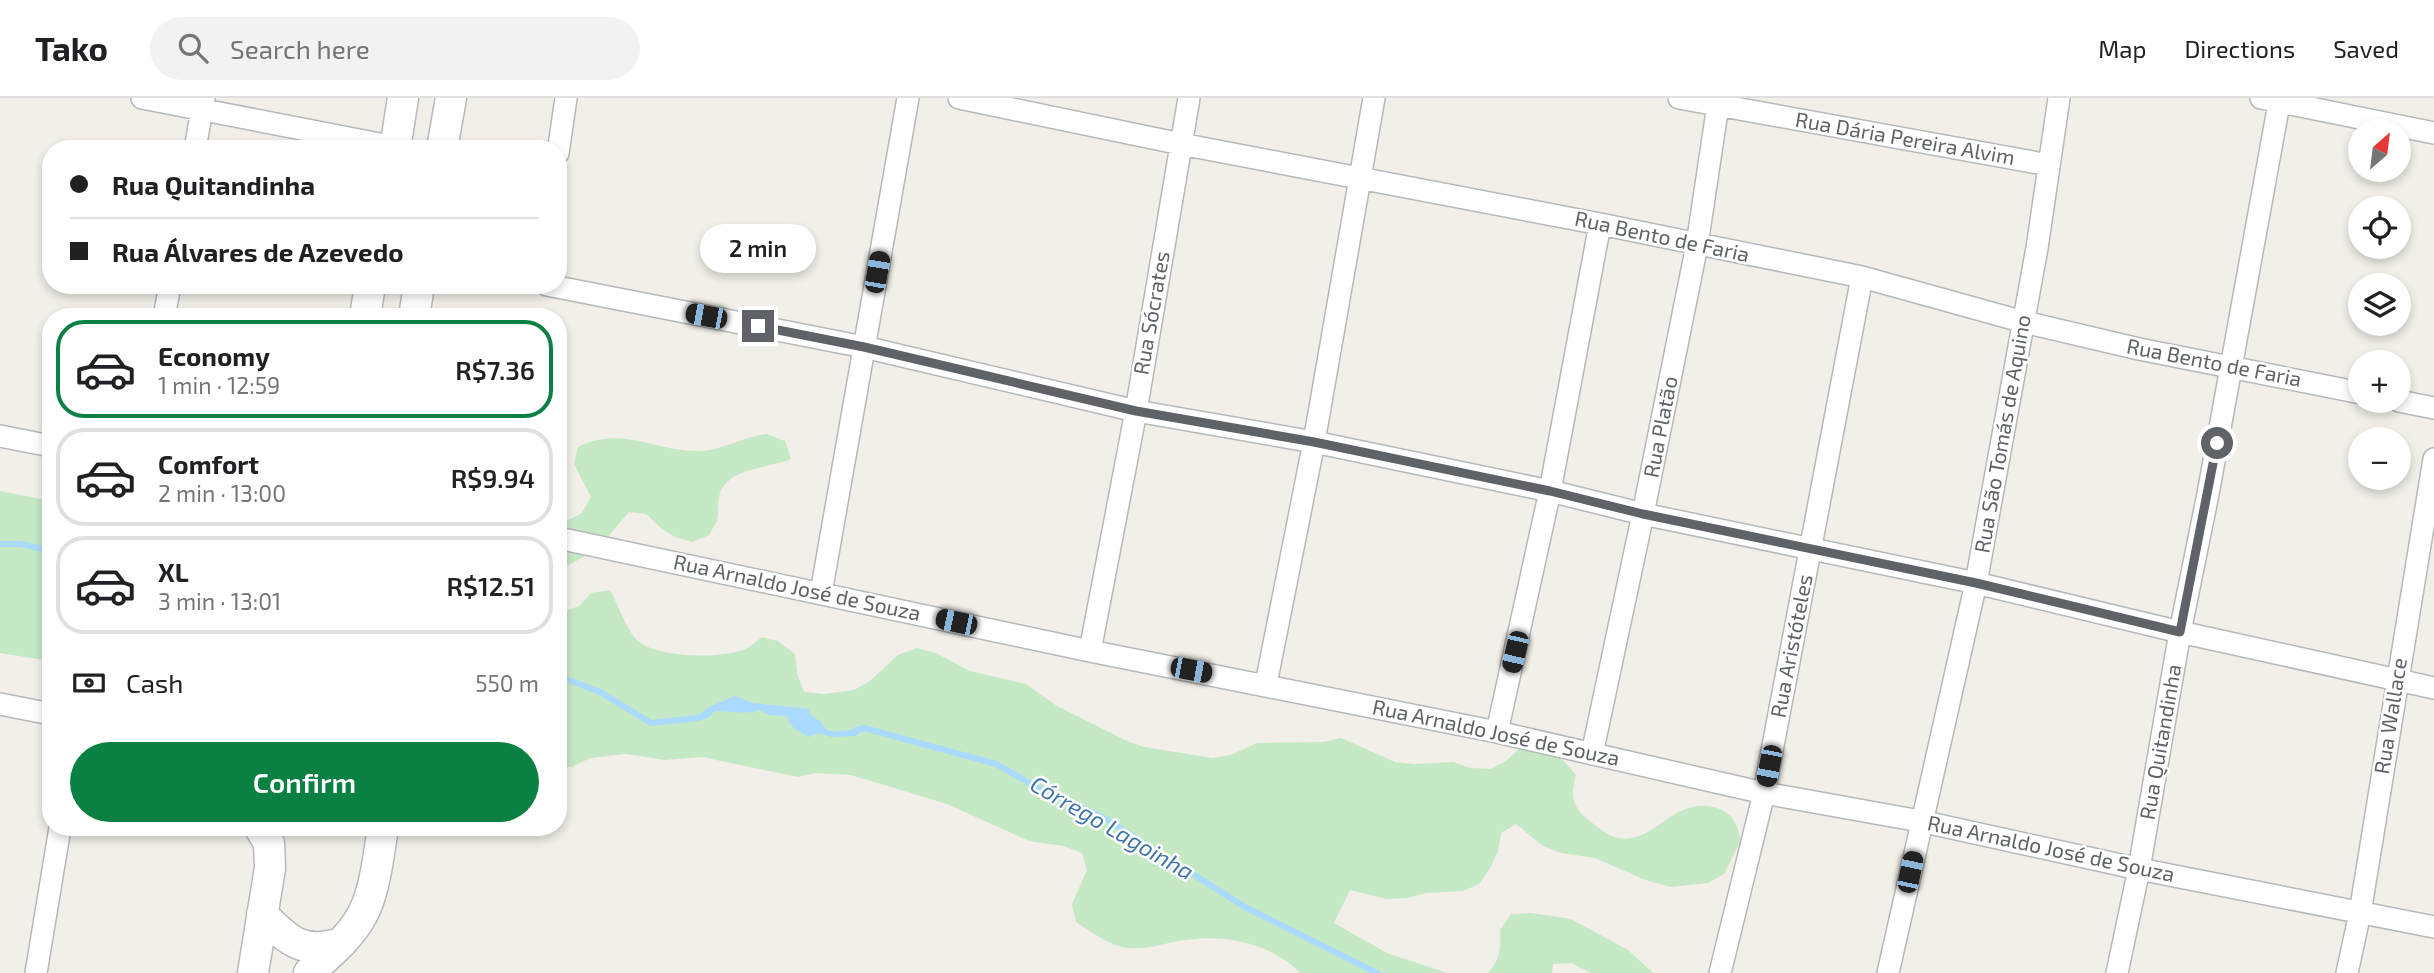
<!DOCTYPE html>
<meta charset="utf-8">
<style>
body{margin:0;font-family:"Exo 2",sans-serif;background:#f2f2f2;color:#202124;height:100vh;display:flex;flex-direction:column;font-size:26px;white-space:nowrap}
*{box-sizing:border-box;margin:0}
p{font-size:23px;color:#757577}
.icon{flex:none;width:38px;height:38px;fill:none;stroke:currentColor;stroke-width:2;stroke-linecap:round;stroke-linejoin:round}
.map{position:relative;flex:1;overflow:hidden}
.drawer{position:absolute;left:42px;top:210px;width:525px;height:528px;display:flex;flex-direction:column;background:#fff;border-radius:28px;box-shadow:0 4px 10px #0003}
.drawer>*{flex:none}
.hud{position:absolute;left:42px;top:42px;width:525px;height:154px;border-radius:28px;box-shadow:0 4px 10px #0003;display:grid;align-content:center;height:154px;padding:0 28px;background:#fff}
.needle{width:46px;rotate:28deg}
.buttons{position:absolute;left:2348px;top:21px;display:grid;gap:14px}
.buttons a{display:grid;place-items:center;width:63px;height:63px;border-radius:50%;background:#fff;box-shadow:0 4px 10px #0003;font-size:35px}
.end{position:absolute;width:32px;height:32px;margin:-16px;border:9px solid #5f6368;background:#fff;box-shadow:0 0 0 4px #fff}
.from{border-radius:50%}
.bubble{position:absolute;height:49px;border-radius:24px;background:#fff;box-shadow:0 4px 10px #0003;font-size:23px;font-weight:600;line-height:49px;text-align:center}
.car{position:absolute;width:21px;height:42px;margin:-21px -10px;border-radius:9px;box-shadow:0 0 5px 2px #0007;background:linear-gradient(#222 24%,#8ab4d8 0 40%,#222 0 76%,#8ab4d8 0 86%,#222 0)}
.hud b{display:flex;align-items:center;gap:24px;height:66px;font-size:26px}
.hud b+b{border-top:2px solid #e0e0e0}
.hud i{width:18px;height:18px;background:#202124}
ul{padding:12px 0 0;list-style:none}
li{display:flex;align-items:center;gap:21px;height:98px;margin:0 14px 10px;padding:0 14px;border:4px solid #e0e0e0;border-radius:28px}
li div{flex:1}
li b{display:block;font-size:26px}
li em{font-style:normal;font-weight:600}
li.active{border-color:#0b8043}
li>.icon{width:63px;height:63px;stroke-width:1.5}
.pay{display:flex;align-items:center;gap:18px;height:77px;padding:0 28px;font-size:26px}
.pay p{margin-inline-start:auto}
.cta{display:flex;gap:14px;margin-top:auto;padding:14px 28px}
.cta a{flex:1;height:80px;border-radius:42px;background:#0b8043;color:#fff;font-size:28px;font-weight:600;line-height:80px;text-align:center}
header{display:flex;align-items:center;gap:42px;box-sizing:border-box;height:98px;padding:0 35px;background:#fff;border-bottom:2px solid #e0e0e0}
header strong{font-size:33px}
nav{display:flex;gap:38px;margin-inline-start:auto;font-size:24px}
.search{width:490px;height:63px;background:#f2f2f2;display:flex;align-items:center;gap:18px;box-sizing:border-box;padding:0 24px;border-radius:38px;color:#757577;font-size:26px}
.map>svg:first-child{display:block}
.green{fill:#c5e8c5}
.water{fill:#aadaff}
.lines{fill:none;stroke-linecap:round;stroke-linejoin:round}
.stream{stroke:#aadaff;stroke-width:6}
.minor-casing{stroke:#b5b8bc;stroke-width:24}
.secondary-casing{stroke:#b6babf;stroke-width:33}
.minor{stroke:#fff;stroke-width:21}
.secondary{stroke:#fff;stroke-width:30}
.route{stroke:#5f6368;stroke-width:9}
.labels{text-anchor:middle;stroke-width:5;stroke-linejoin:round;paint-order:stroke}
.street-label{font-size:21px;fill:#5f6368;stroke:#fff}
.water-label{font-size:23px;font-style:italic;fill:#4174aa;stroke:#fff}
</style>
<header>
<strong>Tako</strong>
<div class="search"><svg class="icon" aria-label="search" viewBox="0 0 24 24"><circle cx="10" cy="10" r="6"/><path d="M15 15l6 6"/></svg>Search here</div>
<nav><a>Map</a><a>Directions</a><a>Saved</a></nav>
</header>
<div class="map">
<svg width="2434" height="875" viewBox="0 0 2434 875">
<rect width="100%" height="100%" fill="#f1efe8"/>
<path class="green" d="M767,336L785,343L791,361C769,370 729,370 720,395C717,404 719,414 717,423C715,427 711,433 709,437L692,444L675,439L661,430L646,416L629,414L605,442L589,456L558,473V427L582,415L591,399L574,366L578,349C627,325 661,359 710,352C729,349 747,338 767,336Z
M0,393L51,403V563L0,555Z
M610,492C618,506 627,534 639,544C660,560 727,562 749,549C753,546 758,542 762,539L778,543L795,556L797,575L804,594L824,596L854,592L870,583L898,557L917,550L936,555L970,573L1026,586L1057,608L1127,643L1144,649L1213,660L1231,657L1257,645L1323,644L1341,640L1395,664L1414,666L1453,664L1471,670L1490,671L1506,663L1519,651L1537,647L1564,663L1576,677C1571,695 1571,707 1586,720C1594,726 1608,738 1618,740C1656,747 1672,697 1717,710C1733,715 1737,727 1741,742L1724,776L1708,785L1670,789L1643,781L1595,760L1561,755L1543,748L1516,726L1501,735L1498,753L1490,770L1479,786L1463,793L1426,795L1408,800L1387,801L1350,792L1334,825L1387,855L1447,875H1300C1273,846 1225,836 1186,842C1167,844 1148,852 1128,850C1109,848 1092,834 1076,824L1072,806L1087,772L1082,755L1064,748L1029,743L947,706L851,677L815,675L798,679L702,659L665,662L626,656L590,660L572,669L558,668V516L579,508L591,495Z
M1531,815L1571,821L1628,852L1653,875H1591L1571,865L1553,866L1552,875H1488C1500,862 1501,849 1500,832L1511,816Z"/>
<path class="water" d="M735,598L753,605L809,611V616L820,623L827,632L834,634L864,630L856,638L831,639L819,635L809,639C800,634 789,629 787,618L769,617L759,612C745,617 729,613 714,613L710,619L694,621L709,609Z"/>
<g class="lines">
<path class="stream" d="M0,446H21L51,453
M558,578L600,594L651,625L698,620L704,618
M857,632L864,630L996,666L1040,691L1101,718L1245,809L1377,875"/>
<defs>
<path id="minor" d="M142,0L395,49
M959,0L1181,46L1600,126L1862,179L2024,224L2139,251L2361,295
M1679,0L2049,67
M2261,0L2434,35
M195,51L204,0
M558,55L566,0
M547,187L864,249L1136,313L1314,344L1550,393L1643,416L1976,485L2180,534L2434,590
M164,219L170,187
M2399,303L2434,310
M0,338L51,348
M558,440L1090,553L1497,634L1764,695L1920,723L2139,771L2434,829
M821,495L908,0
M1090,553L1136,313L1189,0
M1266,586L1314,344L1374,0
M0,606L51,616
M1497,634L1550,393L1600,126
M1592,656L1643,416L1697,147L1719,0
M36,875L60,730
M1720,875L1764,695L1862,179
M1888,875L1976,485L2037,150L2059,0
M2117,875L2139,771L2180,534L2208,396L2280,0
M2347,875L2360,815L2434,361"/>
<path id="secondary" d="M395,51L403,0
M442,51L451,0
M365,219L370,187
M414,219L419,187
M262,816C288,843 303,857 341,845
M253,875L270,770L269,745L260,730
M309,875C326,859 345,844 358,824C375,799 378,759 383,730"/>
</defs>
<use href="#minor" class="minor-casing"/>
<use href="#secondary" class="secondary-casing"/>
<use href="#minor" class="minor"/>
<use href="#secondary" class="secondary"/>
</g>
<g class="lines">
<path class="route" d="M758,228L864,249L1136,313L1314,344L1550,393L1643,416L1976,485L2180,534L2217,345"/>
</g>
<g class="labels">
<g class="street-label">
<text transform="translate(1905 41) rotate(10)" y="7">Rua Dária Pereira Alvim</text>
<text transform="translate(1662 139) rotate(12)" y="7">Rua Bento de Faria</text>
<text transform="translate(1152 215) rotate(-80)" y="7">Rua Sócrates</text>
<text transform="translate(2214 265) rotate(11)" y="7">Rua Bento de Faria</text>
<text transform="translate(1661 329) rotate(-79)" y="7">Rua Platão</text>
<text transform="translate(2003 336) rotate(-80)" y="7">Rua São Tomás de Aquino</text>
<text transform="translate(797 490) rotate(12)" y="7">Rua Arnaldo José de Souza</text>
<text transform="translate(1792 548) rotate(-79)" y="7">Rua Aristóteles</text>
<text transform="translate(2391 618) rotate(-81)" y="7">Rua Wallace</text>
<text transform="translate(1496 635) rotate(12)" y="7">Rua Arnaldo José de Souza</text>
<text transform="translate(2161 644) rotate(-80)" y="7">Rua Quitandinha</text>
<text transform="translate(2051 751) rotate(12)" y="7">Rua Arnaldo José de Souza</text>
</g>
<g class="water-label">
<text transform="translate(1112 730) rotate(30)" y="8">Córrego Lagoinha</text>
</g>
</g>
</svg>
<div class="buttons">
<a><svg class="needle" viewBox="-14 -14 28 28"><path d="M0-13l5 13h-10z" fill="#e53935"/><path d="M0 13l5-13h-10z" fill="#757577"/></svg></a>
<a><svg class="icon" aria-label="locate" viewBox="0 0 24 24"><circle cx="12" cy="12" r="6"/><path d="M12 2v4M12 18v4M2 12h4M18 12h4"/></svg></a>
<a><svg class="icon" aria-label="layers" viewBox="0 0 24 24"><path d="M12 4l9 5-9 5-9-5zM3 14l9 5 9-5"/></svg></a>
<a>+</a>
<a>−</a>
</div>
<i class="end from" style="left:2217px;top:345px"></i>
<i class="end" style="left:758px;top:228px"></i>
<div class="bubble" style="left:700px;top:126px;width:116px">2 min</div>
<i class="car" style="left:877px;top:174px;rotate:10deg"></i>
<i class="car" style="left:706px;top:218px;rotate:281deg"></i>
<i class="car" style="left:956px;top:524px;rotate:282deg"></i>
<i class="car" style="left:1515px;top:554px;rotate:193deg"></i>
<i class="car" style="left:1191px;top:572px;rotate:101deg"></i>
<i class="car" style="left:1769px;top:668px;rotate:191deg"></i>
<i class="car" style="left:1910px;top:774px;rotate:12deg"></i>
<div class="hud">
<b><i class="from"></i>Rua Quitandinha</b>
<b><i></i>Rua Álvares de Azevedo</b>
</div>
<section class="drawer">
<ul>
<li class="active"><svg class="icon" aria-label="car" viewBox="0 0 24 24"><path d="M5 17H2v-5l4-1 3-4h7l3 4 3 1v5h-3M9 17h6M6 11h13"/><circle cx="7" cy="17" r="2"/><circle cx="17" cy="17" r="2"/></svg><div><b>Economy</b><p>1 min · 12:59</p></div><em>R$7.36</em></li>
<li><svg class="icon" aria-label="car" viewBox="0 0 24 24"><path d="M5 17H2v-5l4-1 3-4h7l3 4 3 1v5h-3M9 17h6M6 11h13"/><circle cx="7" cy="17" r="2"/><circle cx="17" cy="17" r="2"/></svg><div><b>Comfort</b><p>2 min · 13:00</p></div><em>R$9.94</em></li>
<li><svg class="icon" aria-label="car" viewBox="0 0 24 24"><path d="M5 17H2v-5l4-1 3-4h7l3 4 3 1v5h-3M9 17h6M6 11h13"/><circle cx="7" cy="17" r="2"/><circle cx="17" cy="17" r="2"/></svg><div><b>XL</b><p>3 min · 13:01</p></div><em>R$12.51</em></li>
</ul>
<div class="pay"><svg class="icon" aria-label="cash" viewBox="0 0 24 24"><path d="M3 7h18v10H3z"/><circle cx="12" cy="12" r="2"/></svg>Cash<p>550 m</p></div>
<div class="cta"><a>Confirm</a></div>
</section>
</div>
